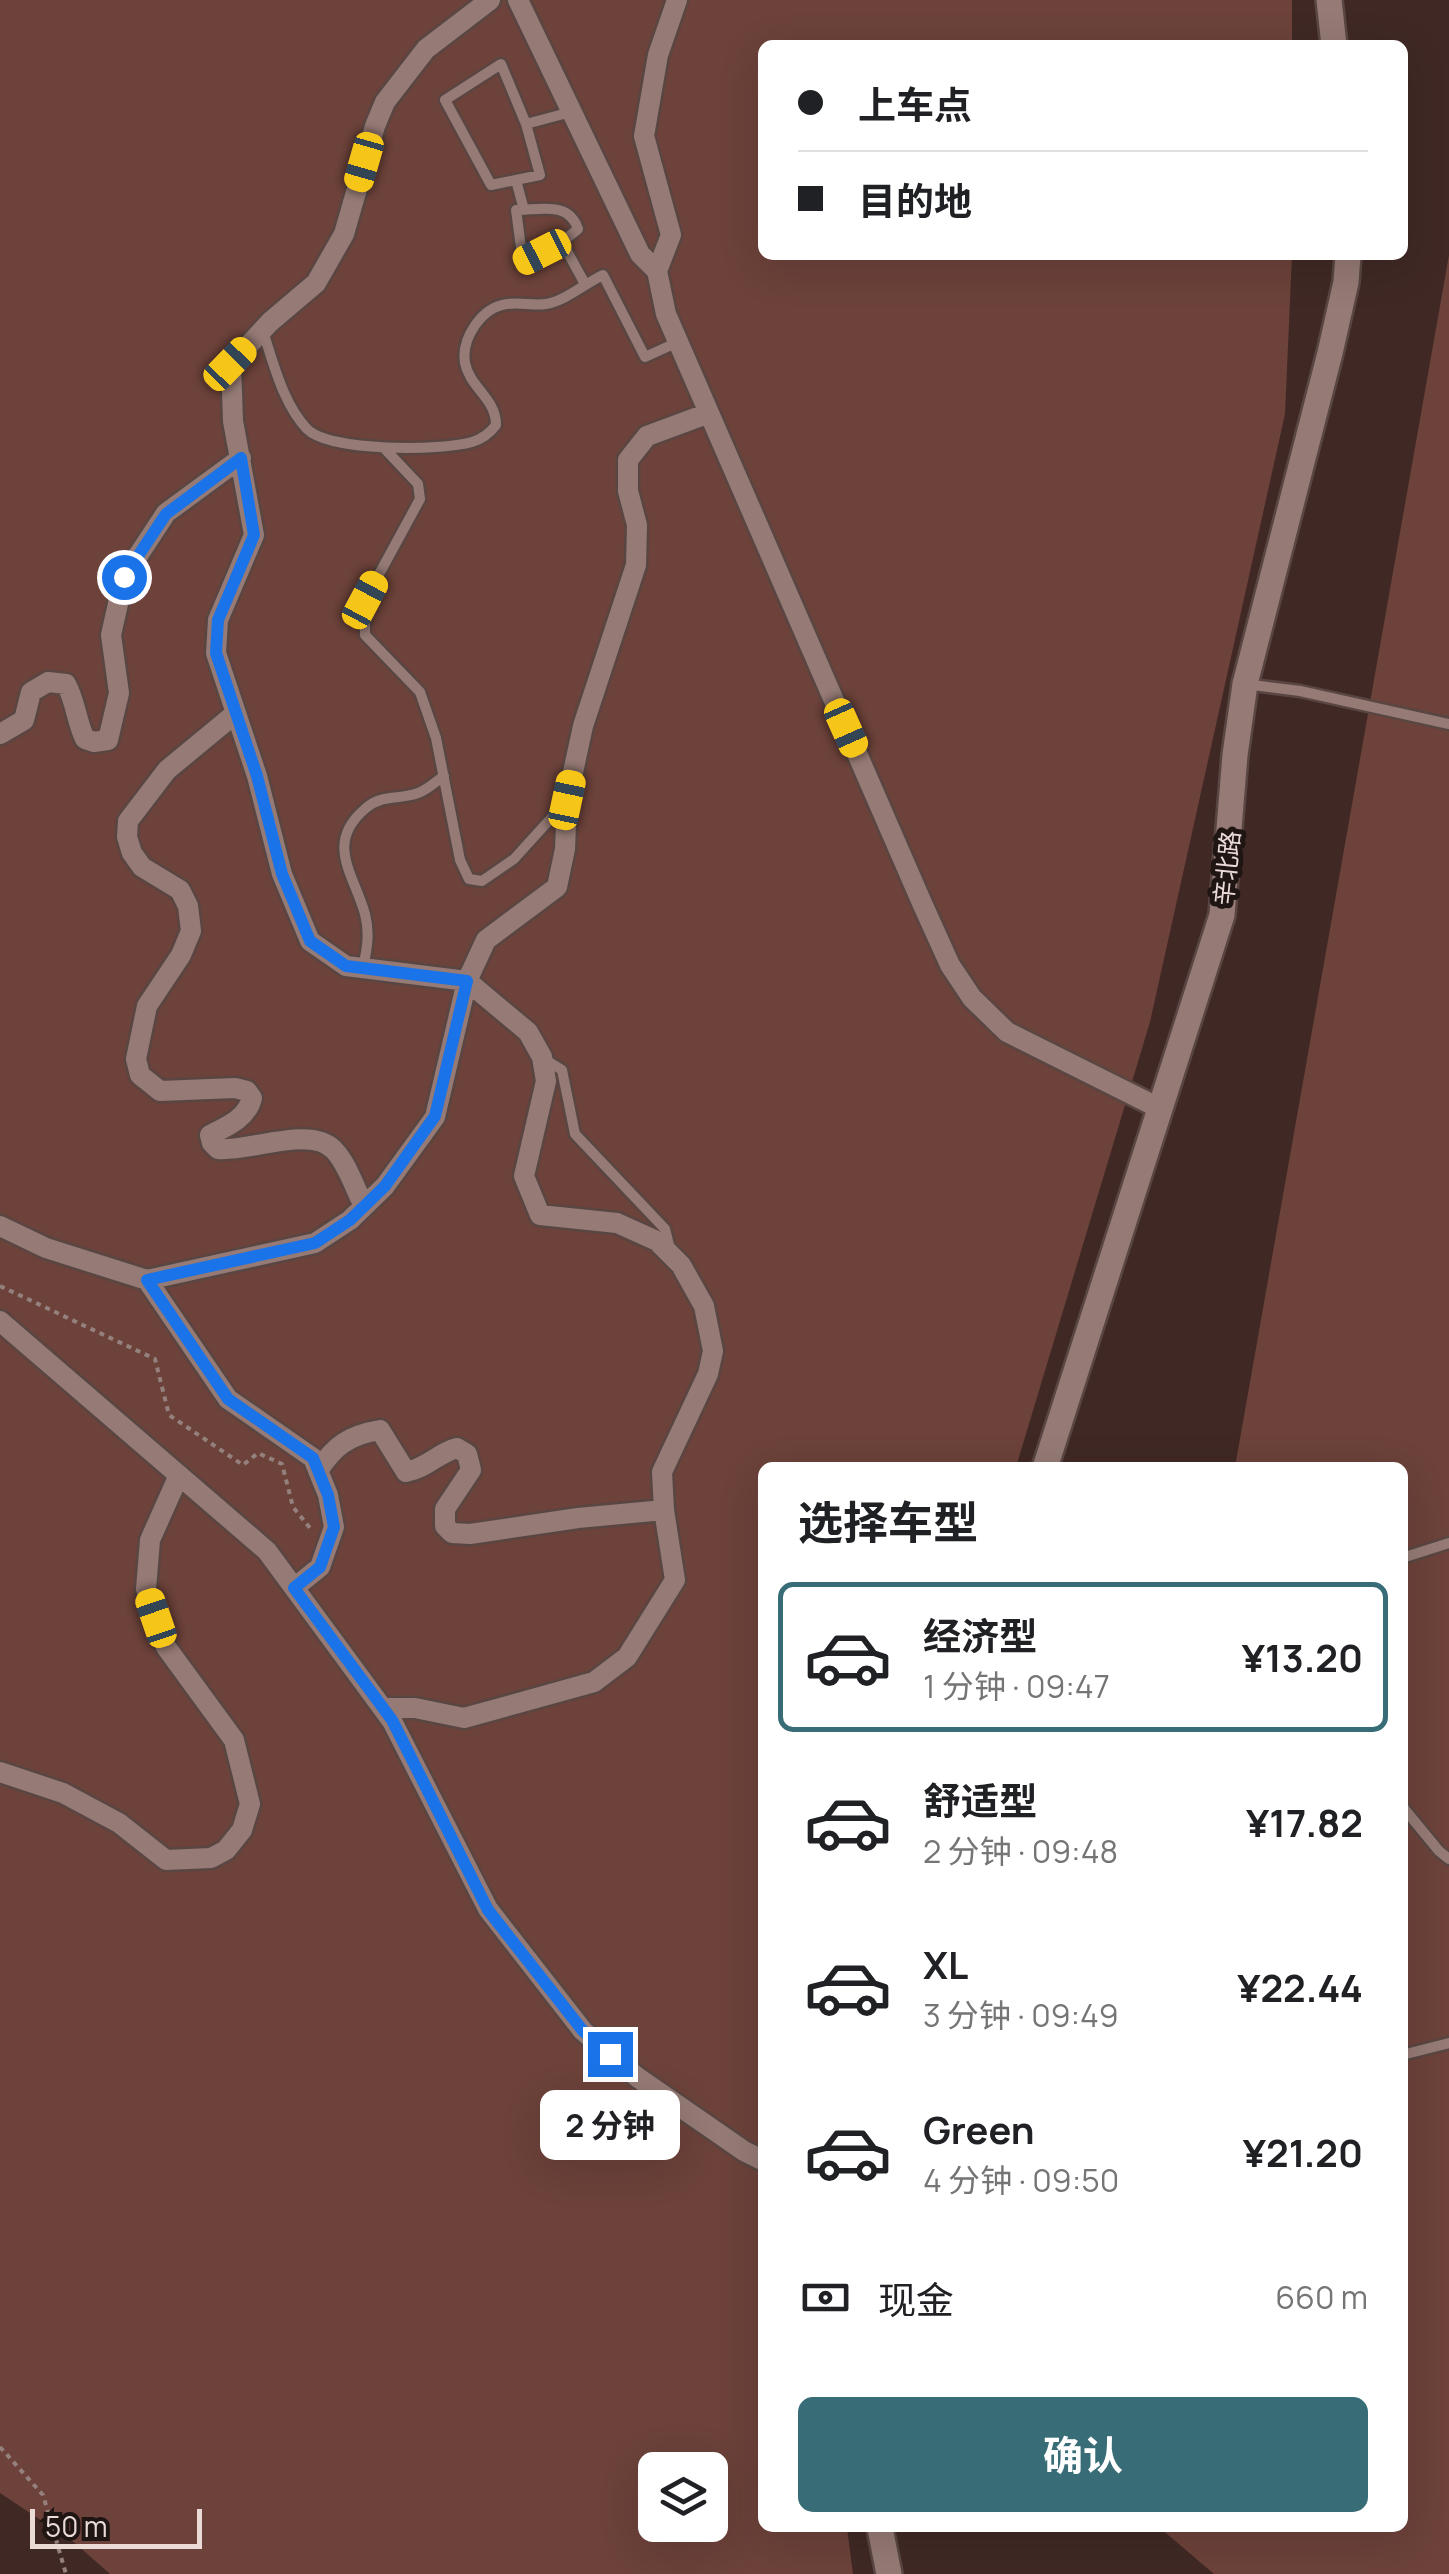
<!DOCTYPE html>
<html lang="zh">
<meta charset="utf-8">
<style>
body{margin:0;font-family:Manrope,"Noto Sans SC",sans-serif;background:#f6f6f6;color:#202124;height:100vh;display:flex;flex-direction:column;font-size:38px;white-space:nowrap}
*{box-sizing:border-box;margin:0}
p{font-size:32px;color:#757577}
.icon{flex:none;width:55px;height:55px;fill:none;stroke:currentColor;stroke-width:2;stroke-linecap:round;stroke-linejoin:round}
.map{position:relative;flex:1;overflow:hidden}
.sheet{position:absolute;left:758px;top:1462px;width:650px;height:1070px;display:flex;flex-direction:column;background:#fff;border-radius:15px;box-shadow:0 10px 40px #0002}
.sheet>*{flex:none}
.guide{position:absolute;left:758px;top:40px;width:650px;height:220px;border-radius:15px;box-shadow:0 10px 40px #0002;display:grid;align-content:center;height:220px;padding:0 40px;background:#fff}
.controls{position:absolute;left:638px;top:2452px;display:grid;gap:20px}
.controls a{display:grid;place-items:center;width:90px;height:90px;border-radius:15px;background:#fff;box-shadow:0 10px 40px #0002;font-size:50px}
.scale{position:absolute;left:30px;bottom:25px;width:172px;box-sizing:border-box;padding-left:10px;border:5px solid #eadbd7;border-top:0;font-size:28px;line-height:35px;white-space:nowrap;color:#eadbd7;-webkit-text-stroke:8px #1f1513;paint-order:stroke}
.end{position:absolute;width:45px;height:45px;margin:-22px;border:12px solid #1a73e8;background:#fff;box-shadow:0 0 0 5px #fff}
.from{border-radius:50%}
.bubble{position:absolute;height:70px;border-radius:15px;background:#fff;box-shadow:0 10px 40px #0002;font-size:32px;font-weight:700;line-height:70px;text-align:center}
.car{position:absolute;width:30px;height:60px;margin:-30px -15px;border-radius:12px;box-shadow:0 0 8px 2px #0007;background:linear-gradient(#f5c518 24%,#345 0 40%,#f5c518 0 76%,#345 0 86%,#f5c518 0)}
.guide b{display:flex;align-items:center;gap:35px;height:95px;font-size:38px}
.guide b+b{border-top:2px solid #e0e0e0}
.guide i{width:25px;height:25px;background:#202124}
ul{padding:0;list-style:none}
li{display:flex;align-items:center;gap:30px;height:150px;margin:0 20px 15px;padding:0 20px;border:5px solid transparent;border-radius:15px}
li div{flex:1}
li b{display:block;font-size:38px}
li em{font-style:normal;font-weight:700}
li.active{border-color:#386d78}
li>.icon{width:90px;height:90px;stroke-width:1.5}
h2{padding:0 40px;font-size:45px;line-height:120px}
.pay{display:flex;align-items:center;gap:25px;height:110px;padding:0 40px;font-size:38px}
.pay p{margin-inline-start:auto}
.cta{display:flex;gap:20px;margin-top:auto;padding:20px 40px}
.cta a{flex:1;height:115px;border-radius:15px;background:#386d78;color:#fff;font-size:40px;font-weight:700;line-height:115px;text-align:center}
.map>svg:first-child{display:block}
.green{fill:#6c423a;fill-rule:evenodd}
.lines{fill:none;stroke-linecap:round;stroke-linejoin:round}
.service-casing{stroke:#594642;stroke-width:15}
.minor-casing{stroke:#594642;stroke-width:25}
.secondary-casing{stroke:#594642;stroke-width:30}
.path{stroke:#94817d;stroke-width:4;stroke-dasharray:5 5;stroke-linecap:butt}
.service{stroke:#957a75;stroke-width:10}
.minor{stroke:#957a75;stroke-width:20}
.secondary{stroke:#957a75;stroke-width:25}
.route{stroke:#1a73e8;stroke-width:12}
.labels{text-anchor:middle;stroke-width:10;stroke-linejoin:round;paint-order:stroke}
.street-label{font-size:25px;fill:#eadbd7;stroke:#1f1513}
</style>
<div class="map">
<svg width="1449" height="2574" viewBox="0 0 1449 2574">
<rect width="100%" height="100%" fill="#402925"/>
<path class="green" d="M0,0H1292V45H762V255H1292L1285,414L1150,1022L1016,1467L762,1468V2528H847L853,2574H110L75,2543L0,2493ZM655,2470H710V2525H655Z
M1449,255V2574H1214L1160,2528H1402V1468L1235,1467Z"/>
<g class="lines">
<defs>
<path id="service" d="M526,124L501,64L445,100L491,185L540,175L526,124L571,112
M516,180L524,210
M562,242L578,229C569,201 541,210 516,210L523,262L562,242L585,284
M263,332C274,364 283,404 307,429C330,452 441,451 472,442C482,439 490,433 496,425C496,398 470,388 465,363C461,338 482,307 507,304C520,302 534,306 546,304C565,301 586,283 603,275L645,357L678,342
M384,448L418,484L420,499L365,600V635L420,692L436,738L460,860L469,879L482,881L514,859L563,805
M1245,684L1300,691L1449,724
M363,968C367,949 370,933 365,914C354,874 324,843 366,808C382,794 399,800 418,793C427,790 435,782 444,776
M544,1059L562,1070L575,1134L665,1229L670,1249
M1402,1558L1449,1543
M1402,1806L1439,1851L1449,1859
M1402,2055L1449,2043"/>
<path id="minor" d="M518,0L640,254L657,271
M677,0L658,55L644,136L671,235L657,271L666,314L922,903L950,965L972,998L1007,1032L1161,1109
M236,713L167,770L128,821L127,837L132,853L142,867L180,890L188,906L191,931L181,955L147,1006L136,1059L140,1075L160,1091L235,1088L247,1091L252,1098C247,1118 228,1126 210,1135L212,1143L218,1149C249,1152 311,1125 334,1150C347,1163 355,1189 364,1206
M0,734L24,720L31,692L48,682L66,684C76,702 76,720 85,739L94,742L108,740L119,693L111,635L124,577L166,513L241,458
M0,1226L46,1248L147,1280L315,1243L350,1220L385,1186L435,1117L467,981L486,940L557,887L565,849L567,800L583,726L636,565L637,525L628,491V460L647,436L709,413
M147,1280L228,1399L313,1458L328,1495L334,1527L320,1567L294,1588
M0,1321L267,1551L392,1721L488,1909L583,2031L637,2077L744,2151L762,2160
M318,1471C334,1446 349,1435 380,1430L406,1472C427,1468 438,1453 457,1448L467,1454L471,1470L445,1509V1526L452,1533L470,1534L578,1518L664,1510
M383,1708H415L464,1718L594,1682L627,1657L675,1580L664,1510L662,1472L708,1374L713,1351L704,1306L681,1265L657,1241L617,1223L540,1215L524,1176L546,1081L542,1057L528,1032L467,981L346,966L310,941L282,874L257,776L216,653L218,620L254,535L233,421L231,364L270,322L316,283L344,234L375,126L385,102L426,49L490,0
M0,1772L63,1793L119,1823L166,1860L211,1858L226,1850L242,1830L250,1804L234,1740L166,1647L146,1589L150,1540L179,1475"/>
<path id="secondary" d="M1329,0L1334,45
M1045,1468L1222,915L1235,755L1245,684L1330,353L1346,282L1348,255
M880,2528L889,2574"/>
</defs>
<use href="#service" class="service-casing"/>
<use href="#minor" class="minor-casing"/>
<use href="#secondary" class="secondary-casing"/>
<path class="path" d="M0,1286L155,1359L169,1415L243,1465L258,1453L282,1464L293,1507L310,1528
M0,2447L43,2495L66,2574"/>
<use href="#service" class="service"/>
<use href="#minor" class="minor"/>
<use href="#secondary" class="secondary"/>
</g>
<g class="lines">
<path class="route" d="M124,577L166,514L241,458L254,535L218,620L216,653L257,776L282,874L310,941L346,966L467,981L435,1116L385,1186L350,1220L315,1243L147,1280L228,1399L313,1458L328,1495L334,1527L320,1567L294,1588L392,1720L488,1910L583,2031L610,2054"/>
</g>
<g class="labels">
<g class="street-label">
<text transform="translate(1227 868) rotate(-84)" y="9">辛北路</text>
</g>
</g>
</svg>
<div class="controls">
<a><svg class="icon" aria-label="layers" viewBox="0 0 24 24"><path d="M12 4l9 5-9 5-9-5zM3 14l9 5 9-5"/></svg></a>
</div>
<div class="scale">50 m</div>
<i class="end from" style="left:124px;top:577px"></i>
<i class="end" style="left:610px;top:2054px"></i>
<div class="bubble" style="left:540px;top:2090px;width:140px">2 分钟</div>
<i class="car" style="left:364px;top:162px;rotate:196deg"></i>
<i class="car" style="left:542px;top:252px;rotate:243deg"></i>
<i class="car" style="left:230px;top:364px;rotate:44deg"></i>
<i class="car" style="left:365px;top:600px;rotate:28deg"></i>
<i class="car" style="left:846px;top:728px;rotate:156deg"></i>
<i class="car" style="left:567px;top:800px;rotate:12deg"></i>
<i class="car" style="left:156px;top:1618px;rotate:341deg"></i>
<div class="guide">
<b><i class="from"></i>上车点</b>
<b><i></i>目的地</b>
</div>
<section class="sheet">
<h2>选择车型</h2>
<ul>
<li class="active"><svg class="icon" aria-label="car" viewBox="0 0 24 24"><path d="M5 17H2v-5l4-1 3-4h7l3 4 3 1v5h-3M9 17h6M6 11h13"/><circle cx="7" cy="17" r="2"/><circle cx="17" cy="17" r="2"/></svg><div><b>经济型</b><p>1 分钟 · 09:47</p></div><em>¥13.20</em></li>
<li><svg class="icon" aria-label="car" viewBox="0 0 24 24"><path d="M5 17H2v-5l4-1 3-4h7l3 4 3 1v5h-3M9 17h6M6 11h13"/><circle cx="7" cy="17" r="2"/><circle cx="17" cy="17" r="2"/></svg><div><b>舒适型</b><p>2 分钟 · 09:48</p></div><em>¥17.82</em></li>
<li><svg class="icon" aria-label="car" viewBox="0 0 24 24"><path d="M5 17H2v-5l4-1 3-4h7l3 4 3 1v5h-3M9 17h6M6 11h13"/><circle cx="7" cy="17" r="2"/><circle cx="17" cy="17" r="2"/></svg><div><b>XL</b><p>3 分钟 · 09:49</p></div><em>¥22.44</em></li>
<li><svg class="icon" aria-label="car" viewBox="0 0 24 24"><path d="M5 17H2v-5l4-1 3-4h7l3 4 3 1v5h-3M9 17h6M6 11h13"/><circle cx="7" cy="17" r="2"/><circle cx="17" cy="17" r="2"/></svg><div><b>Green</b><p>4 分钟 · 09:50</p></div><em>¥21.20</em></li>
</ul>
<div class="pay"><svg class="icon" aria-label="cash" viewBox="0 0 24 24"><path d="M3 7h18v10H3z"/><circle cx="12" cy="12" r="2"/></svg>现金<p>660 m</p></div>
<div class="cta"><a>确认</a></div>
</section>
</div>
